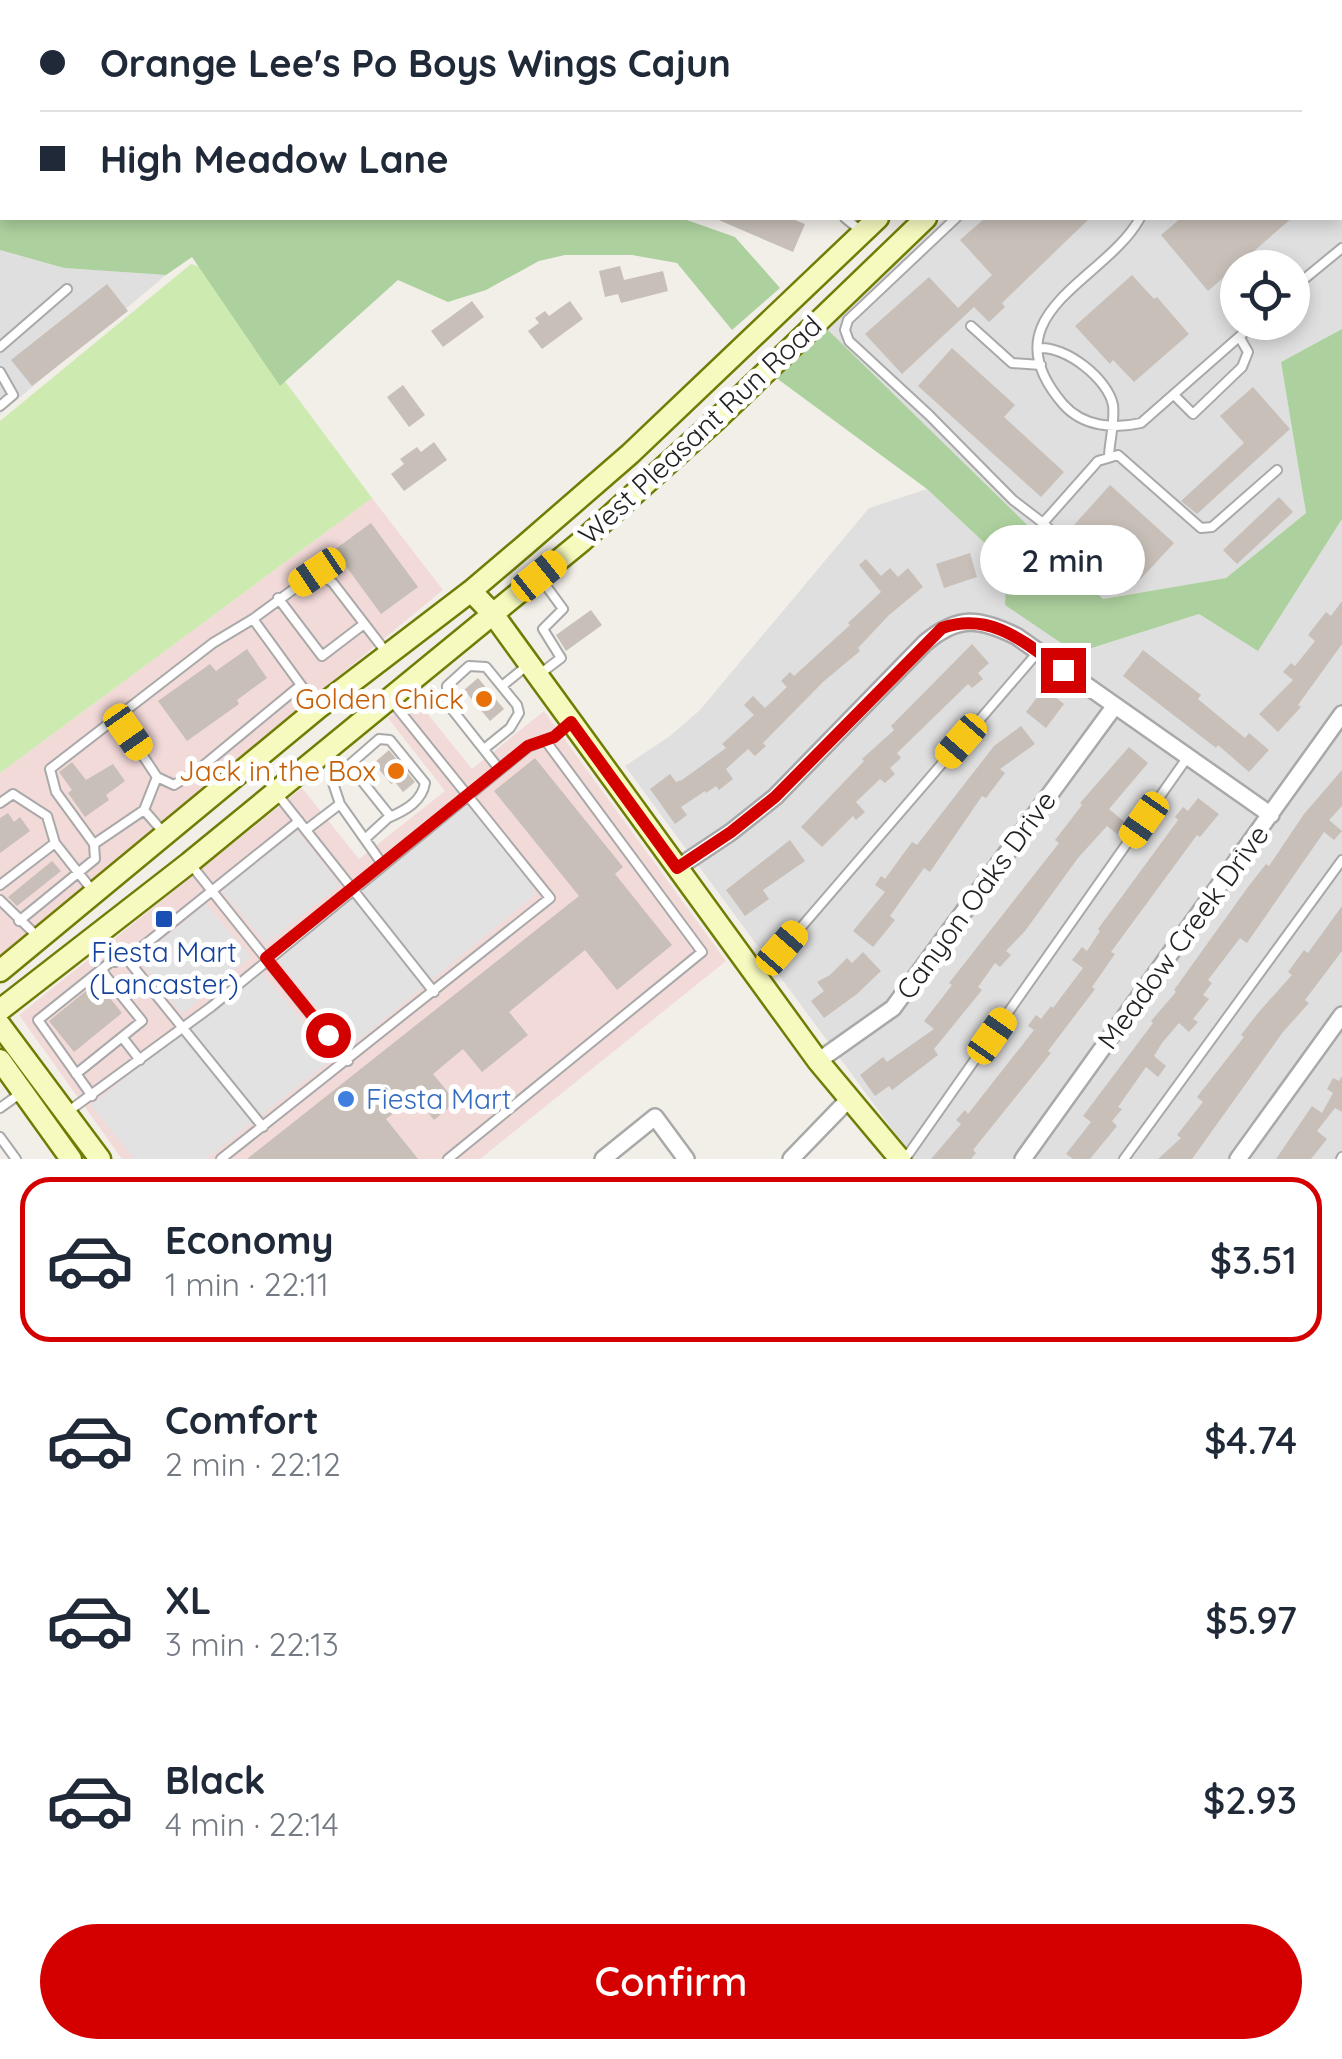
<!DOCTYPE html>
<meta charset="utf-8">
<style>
body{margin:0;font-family:Quicksand,sans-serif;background:#f2f2f3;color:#1f2937;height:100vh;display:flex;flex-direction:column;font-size:38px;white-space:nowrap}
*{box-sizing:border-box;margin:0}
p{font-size:32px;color:#747a83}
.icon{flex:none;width:55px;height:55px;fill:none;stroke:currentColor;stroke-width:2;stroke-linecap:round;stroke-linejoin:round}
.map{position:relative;height:1159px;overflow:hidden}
.panel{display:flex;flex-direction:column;background:#fff;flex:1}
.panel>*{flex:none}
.top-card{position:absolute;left:0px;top:0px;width:1342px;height:220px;box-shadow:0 5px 15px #0003;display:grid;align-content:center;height:220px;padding:0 40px;background:#fff}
.buttons{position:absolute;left:1220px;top:250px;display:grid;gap:20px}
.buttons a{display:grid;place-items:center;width:90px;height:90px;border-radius:50%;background:#fff;box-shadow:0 5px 15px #0003;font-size:50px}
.end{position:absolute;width:45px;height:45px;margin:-22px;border:12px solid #d40000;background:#fff;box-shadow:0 0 0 5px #fff}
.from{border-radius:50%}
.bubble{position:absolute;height:70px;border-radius:35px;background:#fff;box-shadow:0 5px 15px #0003;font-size:32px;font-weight:600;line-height:70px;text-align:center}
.car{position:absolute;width:30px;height:60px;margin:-30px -15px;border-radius:12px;box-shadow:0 0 8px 2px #0007;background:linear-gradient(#f5c518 24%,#345 0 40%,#f5c518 0 76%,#345 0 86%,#f5c518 0)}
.top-card b{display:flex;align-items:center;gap:35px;height:95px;font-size:38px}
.top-card b+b{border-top:2px solid #e0e1e3}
.top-card i{width:25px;height:25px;background:#1f2937}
ul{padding:18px 0 0;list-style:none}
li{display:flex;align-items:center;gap:30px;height:165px;margin:0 20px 15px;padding:0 20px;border:5px solid transparent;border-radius:30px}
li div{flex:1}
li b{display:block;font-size:38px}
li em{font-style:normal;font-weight:600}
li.active{border-color:#d40000}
li>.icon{width:90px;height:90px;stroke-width:1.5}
.action{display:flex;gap:20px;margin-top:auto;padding:20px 40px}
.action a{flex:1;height:115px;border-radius:60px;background:#d40000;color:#fff;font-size:40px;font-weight:600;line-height:115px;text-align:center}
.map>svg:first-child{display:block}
.residential{fill:#e0dfdf;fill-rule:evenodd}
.commercial{fill:#f2dad9}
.grass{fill:#cdebb0}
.forest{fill:#add19e}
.parking{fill:#e2e2e2}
.building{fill:#c7bfb8}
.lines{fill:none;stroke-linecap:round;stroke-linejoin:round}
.lane-casing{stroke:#a9a9a9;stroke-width:12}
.street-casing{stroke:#a9a9a9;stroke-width:20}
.secondary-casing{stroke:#707d05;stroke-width:25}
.lane{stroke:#fff;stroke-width:8}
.street{stroke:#fff;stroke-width:15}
.secondary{stroke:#f7fabf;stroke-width:20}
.route{stroke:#d40000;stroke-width:12}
.food-dot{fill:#e8710a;stroke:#fff;stroke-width:4}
.transit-dot{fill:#1a4fb4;stroke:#fff;stroke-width:4}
.shop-dot{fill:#3f7fe0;stroke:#fff;stroke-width:4}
.labels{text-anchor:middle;stroke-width:10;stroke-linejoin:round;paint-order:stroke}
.street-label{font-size:28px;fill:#222;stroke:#fff}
.food-label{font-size:28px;fill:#c56008;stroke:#fff;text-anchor:end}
.transit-label{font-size:28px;fill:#164399;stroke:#fff}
.shop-label{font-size:28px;fill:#366cbe;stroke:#fff;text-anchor:start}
</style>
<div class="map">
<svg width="1342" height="1159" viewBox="0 0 1342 1159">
<rect width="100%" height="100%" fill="#f2efe9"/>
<path class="residential" d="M0,0H351L2,2V144Z
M1175,0H1342V329L1281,362L1306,513L1226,578L1102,599L826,328L944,218H1340V2H1172ZM1238,268H1292V322H1238Z
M0,250L64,268L166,275L0,414Z
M927,489L1007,564L1076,653L1199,614L1258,650L1342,519V1159H888L901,1141L625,766L670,736L700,710L869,508Z"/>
<path class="commercial" d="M372,498L443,590L0,955V773Z
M414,697L472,769L544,711L726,961L480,1159H122L19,1015L302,788L359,859L445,791L388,718Z"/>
<path class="grass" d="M191,264L200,267L372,498L0,773V421Z"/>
<path class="forest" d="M0,142L2,218H681L735,237L780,288L732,330L677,263L632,255H565L539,261L486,290L448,302L398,280L280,386L192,257L166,275L64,268L0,250Z
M826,328L1103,599L1226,578L1306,513L1281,362L1342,329V519L1258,651L1199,614L1076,653L1005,605L1007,564L927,489L775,377Z"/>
<path class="parking" d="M468,804L534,888L535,895L349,1048L277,959Z
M297,831L340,885L266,944L222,891Z
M206,904L251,957L182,1014L138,960Z
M261,971L332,1057L331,1060L206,1159H134L91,1105Z"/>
<path class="building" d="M714,218H790L805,224L793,252Z
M985,218H1090L1002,303L1005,307L989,322L974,307L902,374L865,334L929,277L958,308L992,275L960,240Z
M1181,218H1292L1208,291L1161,235Z
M620,266L624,280L663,271L668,291L621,303L618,294L605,297L599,271Z
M1132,275L1154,299L1157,297L1189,334L1134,382L1113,360L1110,364L1075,326Z
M107,284L128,311L32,386L11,360Z
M472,301L484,317L443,347L431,331Z
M570,301L583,319L542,349L528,331L539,323L535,318L545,311L549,316Z
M952,348L1015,405L1004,417L1064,472L1041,497L918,386Z
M403,385L425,415L409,427L387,397Z
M1253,387L1290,429L1197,514L1181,501L1244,443L1220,416Z
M434,442L447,460L404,491L391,474L404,464L400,459L417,447L421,452Z
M1110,485L1174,543L1137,583L1074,525Z
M1279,497L1293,512L1237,564L1223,550Z
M371,523L418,587L381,614L334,550Z
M970,553L977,577L944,588L936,564Z
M866,559L881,576L890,568L898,577L908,568L923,587L889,615L858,648L860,651L823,682L763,743L766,746L755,756L748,749L726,769L733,779L719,790L716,786L706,793L705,791L681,807L687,815L675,824L650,789L670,774L676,782L682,780L726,748L722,744L754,715L744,705L753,696L765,708L787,687L781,681L790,672L794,676L850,625L848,623L881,592L859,565Z
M1342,601V644L1298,705L1301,707L1278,732L1259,714L1293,680L1283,672L1291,663L1295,666L1315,641L1308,635L1326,612L1331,616Z
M591,610L602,625L566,651L556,635Z
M972,644L989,663L978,673L983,679L972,688L968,684L897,753L901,758L890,768L895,774L885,783L880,779L856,802L865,812L856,820L853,816L822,847L801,827L864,761L862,759L894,730L891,726Z
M247,649L267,678L237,700L239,704L187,741L158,701L210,664L216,671Z
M1143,650L1201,695L1198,699L1245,738L1249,733L1269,750L1249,772L1218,745L1216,748L1123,676Z
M478,678L504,709L490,721L464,690Z
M1044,688L1064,704L1046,728L1026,712Z
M1021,726L1035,744L1000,769L1005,773L986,798L982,796L930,872L924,868L890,916L895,920L873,947L853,931L885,892L875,885L881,876L885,879L912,842L917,845L994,746Z
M1129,747L1148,763L1109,809L1126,823L1117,834L1107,826L1078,858L1025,931L1006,951L1011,955L1000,967L995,963L978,987L982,990L934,1049L938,1055L892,1090L889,1086L875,1096L860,1075L883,1057L887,1062L934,1029L924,1021L952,985L949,983L1059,843L1055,840L1082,805L1080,803Z
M389,750L415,782L403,792L395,782L391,784L374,763Z
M535,758L623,867L615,874L672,945L617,990L585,950L509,1012L528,1035L482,1072L463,1049L433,1074L456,1102L434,1120L415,1096L386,1119L418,1159H247L579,896L494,791Z
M72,762L86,780L113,764L125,781L106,795L109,800L85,817L68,793L72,790L59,772Z
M1342,770V806L1329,820L1342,831L1334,840L1324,832L1247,943L1240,938L1208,980L1212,983L1203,995L1209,999L1193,1019L1198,1022L1189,1032L1179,1023L1162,1043L1154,1056L1166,1066L1158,1077L1146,1067L1118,1107L1122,1109L1112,1121L1117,1126L1090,1159H1073L1066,1154L1091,1122L1083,1116L1153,1023L1151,1021L1176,992L1174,990L1248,887L1266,864L1269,866L1304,814Z
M1198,798L1219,814L1200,837L1197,835L1111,952L1115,954L1092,987L1095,989L1048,1051L1051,1053L973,1150L976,1153L971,1159H931L961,1124L956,1120L965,1110L968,1114L1034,1030L1028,1026L1036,1015L1041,1019L1051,1006L1053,1008L1083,968L1072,960L1082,947L1087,951L1100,931L1098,929L1178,820L1175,817L1183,807L1188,811Z
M8,813L14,822L20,817L30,831L0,853V818Z
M790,840L805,861L763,890L769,899L745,916L726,890Z
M52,861L61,871L17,906L8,897Z
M1342,906V951L1305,1000L1309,1003L1283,1032L1192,1159H1158L1181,1138L1177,1135L1203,1102L1197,1097L1244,1037L1241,1035L1258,1013L1292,975L1288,972L1304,950L1308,953Z
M863,952L881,971L857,994L824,1018L811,1001L824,991L817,982L830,975L847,958L852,963Z
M97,982L122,1013L74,1052L49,1021Z
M1342,1076V1112L1335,1108L1317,1131L1327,1139L1311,1159H1276L1312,1106L1322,1113L1333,1093L1327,1089L1333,1078L1339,1081Z"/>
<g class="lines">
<defs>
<path id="lane" d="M109,0L113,2
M731,0L733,2
M1084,0L1087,2
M357,2L360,0
M563,2L564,0
M965,2L968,0
M1051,2L1054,0
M1340,92H1342
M845,218L861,231
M956,218L848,320L845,330L849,341L929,415L1013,500L1043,523L1098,461L1118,455L1201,528L1212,527L1277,470
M1140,218C1106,281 985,313 1063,404C1083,427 1114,429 1141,423L1256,322
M1292,289L1342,248
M1233,301L1238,305
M971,326L1012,363L1041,365
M0,347L67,289
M1039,348C1066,346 1108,379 1113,405C1115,420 1110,440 1109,455
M0,372L13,395L0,406
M1175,396L1193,414L1242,367L1248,352L1240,338
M1043,523L1102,579
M541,579L563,609L543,629L561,658L541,673
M278,598L322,656L364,624
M253,619L317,572L333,583L386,652
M502,686L529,664
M484,749L510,728L519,713L517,705L486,667L469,666L447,686V703L500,770
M350,766L390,816L366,838
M157,777L174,785L198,770L301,685L315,705
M278,795L434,992
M0,803L13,794L47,816L55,843L92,890
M340,804L332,780L379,739L390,740L425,783C422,801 406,810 390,817
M144,810L164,833
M306,830L340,804L383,865
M94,844L144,810L157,777L118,718
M192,866L348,1061
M0,885L55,843
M0,900L36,935
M19,921L95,859L94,844L56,792L50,769L213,643L253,619L301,685
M95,938L115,962L127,959L299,821
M127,959L263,1127
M101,970L142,1021L122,1037
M760,975L1038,652
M76,1074L122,1037L140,1060
M92,1096L38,1020L113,960
M0,1108L21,1093
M66,1113L211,1007L528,747L554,737L571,722
M0,1137L16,1159
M221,1159L550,898L390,699
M448,1159L702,952L545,740
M905,1159L1187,758
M1124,1159L1342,860
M1341,1159L1342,1157"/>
<path id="street" d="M212,2L216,0
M0,22L2,24
M677,868L731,832L775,797L925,643C958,615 979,618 1016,636L1271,815
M818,1061L893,1008L1114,707
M603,1159L655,1117L686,1159
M791,1159L849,1099
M1023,1159L1342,714
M1238,1159L1342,1015"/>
<path id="secondary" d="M979,0L981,2
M1105,2L1108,0
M1154,2L1157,0
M471,591L493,614L818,1061L900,1159
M0,971L318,708L471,591L524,546L630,454L878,218
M0,1010L189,863L582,541L716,420L926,218
M0,1025L100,1159
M0,1060L71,1159"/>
</defs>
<use href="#lane" class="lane-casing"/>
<use href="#street" class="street-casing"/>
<use href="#secondary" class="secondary-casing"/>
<use href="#lane" class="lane"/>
<use href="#street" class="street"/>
<use href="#secondary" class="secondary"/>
</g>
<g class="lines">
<path class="route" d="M328,1035L266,958L528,746L554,737L571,722L677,868L731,832L775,797L942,628C992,611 1025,643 1063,670"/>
</g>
<g class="food-dot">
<circle cx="484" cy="699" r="10"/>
<circle cx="396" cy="771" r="10"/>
</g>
<rect class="transit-dot" x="154" y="909" width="20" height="20" rx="5"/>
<circle class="shop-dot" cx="346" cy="1099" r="10"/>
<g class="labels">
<g class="street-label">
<text transform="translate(700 430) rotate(-43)" y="10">West Pleasant Run Road</text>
<text transform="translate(976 895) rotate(-54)" y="10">Canyon Oaks Drive</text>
<text transform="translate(1183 937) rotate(-54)" y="10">Meadow Creek Drive</text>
</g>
<g class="food-label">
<text x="464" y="709">Golden Chick</text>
<text x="376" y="781">Jack in the Box</text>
</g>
<g class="transit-label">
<text x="164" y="962">Fiesta Mart<tspan x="164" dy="32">(Lancaster)</tspan></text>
</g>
<g class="shop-label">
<text x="366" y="1109">Fiesta Mart</text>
</g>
</g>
</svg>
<div class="buttons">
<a><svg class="icon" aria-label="locate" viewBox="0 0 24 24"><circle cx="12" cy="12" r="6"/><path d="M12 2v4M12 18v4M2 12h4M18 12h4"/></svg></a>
</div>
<i class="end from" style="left:328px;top:1035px"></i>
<i class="end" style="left:1063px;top:670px"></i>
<div class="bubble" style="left:980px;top:525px;width:165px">2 min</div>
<i class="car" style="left:317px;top:572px;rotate:236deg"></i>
<i class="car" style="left:539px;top:576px;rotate:51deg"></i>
<i class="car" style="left:128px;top:732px;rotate:145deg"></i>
<i class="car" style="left:961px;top:741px;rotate:221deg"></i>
<i class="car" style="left:1144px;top:820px;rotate:215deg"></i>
<i class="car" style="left:782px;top:948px;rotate:41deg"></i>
<i class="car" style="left:992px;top:1036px;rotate:35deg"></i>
<div class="top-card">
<b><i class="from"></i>Orange Lee's Po Boys Wings Cajun</b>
<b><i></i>High Meadow Lane</b>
</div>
</div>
<section class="panel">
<ul>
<li class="active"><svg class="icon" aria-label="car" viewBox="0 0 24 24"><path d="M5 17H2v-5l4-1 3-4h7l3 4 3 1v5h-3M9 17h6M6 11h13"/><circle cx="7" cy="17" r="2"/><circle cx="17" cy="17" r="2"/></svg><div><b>Economy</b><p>1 min · 22:11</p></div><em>$3.51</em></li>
<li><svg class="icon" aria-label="car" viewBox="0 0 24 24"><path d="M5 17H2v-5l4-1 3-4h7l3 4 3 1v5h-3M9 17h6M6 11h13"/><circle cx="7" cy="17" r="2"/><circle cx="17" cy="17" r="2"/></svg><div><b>Comfort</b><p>2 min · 22:12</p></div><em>$4.74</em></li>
<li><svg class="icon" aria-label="car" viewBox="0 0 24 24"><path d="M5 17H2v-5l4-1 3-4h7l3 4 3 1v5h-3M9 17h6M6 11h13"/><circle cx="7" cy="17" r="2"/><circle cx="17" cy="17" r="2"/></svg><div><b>XL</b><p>3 min · 22:13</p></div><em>$5.97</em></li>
<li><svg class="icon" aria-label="car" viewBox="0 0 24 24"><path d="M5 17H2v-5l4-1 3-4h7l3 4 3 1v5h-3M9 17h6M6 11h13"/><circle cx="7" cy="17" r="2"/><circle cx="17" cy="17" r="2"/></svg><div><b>Black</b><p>4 min · 22:14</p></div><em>$2.93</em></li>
</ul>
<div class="action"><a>Confirm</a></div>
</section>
